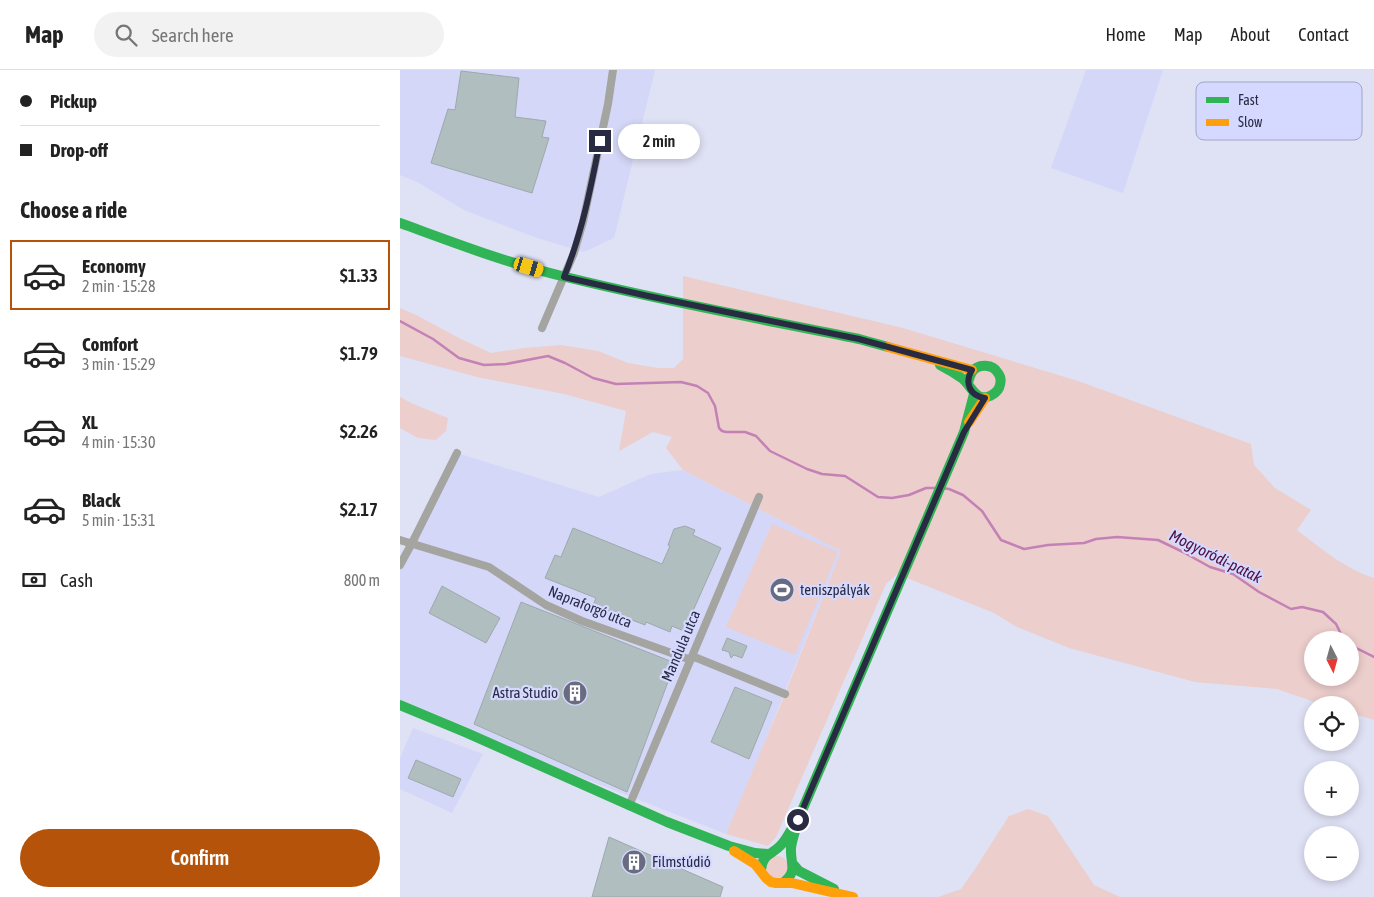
<!DOCTYPE html>
<meta charset="utf-8">
<style>
body{margin:0;font-family:"Asap Condensed",sans-serif;background:#f2f2f2;color:#222;height:100vh;display:flex;flex-direction:column;font-size:19px;white-space:nowrap}
*{box-sizing:border-box;margin:0}
p{font-size:16px;color:#767676}
.icon{flex:none;width:28px;height:28px;fill:none;stroke:currentColor;stroke-width:2;stroke-linecap:round;stroke-linejoin:round}
.map{position:relative;flex:1;overflow:hidden}
.side{display:flex;flex-direction:column;background:#fff;width:400px}
.side>*{flex:none}
.banner{display:grid;align-content:center;height:110px;padding:0 20px;background:#fff}
.needle{width:32px;rotate:174deg}
.buttons{position:absolute;left:904px;top:561px;display:grid;gap:10px}
.buttons a{display:grid;place-items:center;width:55px;height:55px;border-radius:50%;background:#fff;box-shadow:0 2px 8px #0003;font-size:25px}
.end{position:absolute;width:22px;height:22px;margin:-11px;border:6px solid #292b43;background:#fff;box-shadow:0 0 0 2px #fff}
.from{border-radius:50%}
.bubble{position:absolute;height:35px;border-radius:18px;background:#fff;box-shadow:0 2px 8px #0003;font-size:16px;font-weight:600;line-height:35px;text-align:center}
.car{position:absolute;width:15px;height:30px;margin:-15px -8px;border-radius:6px;box-shadow:0 0 4px 1px #0007;background:linear-gradient(#f5c518 24%,#345 0 40%,#f5c518 0 76%,#345 0 86%,#f5c518 0)}
.banner b{display:flex;align-items:center;gap:18px;height:48px;font-size:19px}
.banner b+b{border-top:1px solid #e0e0e0}
.banner i{width:12px;height:12px;background:#222}
ul{padding:0;list-style:none}
li{display:flex;align-items:center;gap:15px;height:70px;margin:0 10px 8px;padding:0 10px;border:2px solid transparent;border-radius:0px}
li div{flex:1}
li b{display:block;font-size:19px}
li em{font-style:normal;font-weight:600}
li.selected{border-color:#b45309}
li>.icon{width:45px;height:45px;stroke-width:1.5}
h2{padding:0 20px;font-size:22px;line-height:60px}
.pay{display:flex;align-items:center;gap:12px;height:55px;padding:0 20px;font-size:19px}
.pay p{margin-inline-start:auto}
.action{display:flex;gap:10px;margin-top:auto;padding:10px 20px}
.action a{flex:1;height:58px;border-radius:30px;background:#b45309;color:#fff;font-size:20px;font-weight:600;line-height:58px;text-align:center}
header{display:flex;align-items:center;gap:30px;box-sizing:border-box;height:70px;padding:0 25px;background:#fff;border-bottom:1px solid #e0e0e0}
header strong{font-size:24px}
nav{display:flex;gap:28px;margin-inline-start:auto;font-size:18px}
.search{width:350px;height:45px;background:#f2f2f2;display:flex;align-items:center;gap:12px;box-sizing:border-box;padding:0 18px;border-radius:28px;color:#767676;font-size:19px}
main{display:flex;flex:1;min-height:0}
.map>svg:first-child{display:block}
.built{fill:#d4d7f7}
.green{fill:#eccecc;fill-rule:evenodd}
.lines{fill:none;stroke-linecap:round;stroke-linejoin:round}
.stream{stroke:#c481b6;stroke-width:2.5}
.building{fill:#b0bec0;stroke:#9ca9ac}
.street{stroke:#a4a4a1;stroke-width:8}
.fast{stroke:#30b455;stroke-width:10}
.slow{stroke:#ff9f0a;stroke-width:10}
.route{stroke:#292b43;stroke-width:6}
.labels{text-anchor:middle;stroke-width:4.5;stroke-linejoin:round;paint-order:stroke}
.poi-label{font-size:15px;fill:#292b43;stroke:#d5d9ff;text-anchor:start}
.street-label{font-size:15px;fill:#292b43;stroke:#d5d9ff}
.water-label{font-size:16px;font-style:italic;fill:#4e103e;stroke:#d5d9ff}
.key{fill:#d5d9ff;stroke:#a1a5c7;stroke-width:1}
.key-label{font-size:14px;fill:#292b43}
</style>
<header>
<strong>Map</strong>
<div class="search"><svg class="icon" aria-label="search" viewBox="0 0 24 24"><circle cx="10" cy="10" r="6"/><path d="M15 15l6 6"/></svg>Search here</div>
<nav><a>Home</a><a>Map</a><a>About</a><a>Contact</a></nav>
</header>
<main>
<section class="side">
<div class="banner">
<b><i class="from"></i>Pickup</b>
<b><i></i>Drop-off</b>
</div>
<h2>Choose a ride</h2>
<ul>
<li class="selected"><svg class="icon" aria-label="car" viewBox="0 0 24 24"><path d="M5 17H2v-5l4-1 3-4h7l3 4 3 1v5h-3M9 17h6M6 11h13"/><circle cx="7" cy="17" r="2"/><circle cx="17" cy="17" r="2"/></svg><div><b>Economy</b><p>2 min · 15:28</p></div><em>$1.33</em></li>
<li><svg class="icon" aria-label="car" viewBox="0 0 24 24"><path d="M5 17H2v-5l4-1 3-4h7l3 4 3 1v5h-3M9 17h6M6 11h13"/><circle cx="7" cy="17" r="2"/><circle cx="17" cy="17" r="2"/></svg><div><b>Comfort</b><p>3 min · 15:29</p></div><em>$1.79</em></li>
<li><svg class="icon" aria-label="car" viewBox="0 0 24 24"><path d="M5 17H2v-5l4-1 3-4h7l3 4 3 1v5h-3M9 17h6M6 11h13"/><circle cx="7" cy="17" r="2"/><circle cx="17" cy="17" r="2"/></svg><div><b>XL</b><p>4 min · 15:30</p></div><em>$2.26</em></li>
<li><svg class="icon" aria-label="car" viewBox="0 0 24 24"><path d="M5 17H2v-5l4-1 3-4h7l3 4 3 1v5h-3M9 17h6M6 11h13"/><circle cx="7" cy="17" r="2"/><circle cx="17" cy="17" r="2"/></svg><div><b>Black</b><p>5 min · 15:31</p></div><em>$2.17</em></li>
</ul>
<div class="pay"><svg class="icon" aria-label="cash" viewBox="0 0 24 24"><path d="M3 7h18v10H3z"/><circle cx="12" cy="12" r="2"/></svg>Cash<p>800 m</p></div>
<div class="action"><a>Confirm</a></div>
</section>
<div class="map">
<svg width="974" height="827" viewBox="0 0 974 827">
<rect width="100%" height="100%" fill="#dfe1f5"/>
<path class="built" d="M0,0H255L214,168L184,182L137,168L64,140L19,113L0,105Z
M686,0H763L723,123L651,98Z
M57,383L199,427L251,404L283,400L441,481L353,701L326,764L124,685L72,659L0,630V500Z
M13,658L83,684L52,743L0,719V688Z"/>
<path class="green" d="M283,206L503,258L678,311L851,374L854,395L875,418L911,440L897,460C919,477 947,500 974,508V650L950,643V635H923L877,619L795,612L669,578L615,556L594,543L497,504L486,514L376,767L368,776L326,764L385,624L441,481L283,400L266,378L272,367L253,362L219,381L226,341L164,324L77,307L0,286V238L16,245L61,269L91,283L124,278L161,275L198,281L228,293L258,298H274L283,289ZM912,570H950V608H912Z
M0,327L13,334L48,348L46,361L36,370L18,368L0,358Z
M372,454L438,482L395,585L326,557Z
M628,739L648,746L694,815L720,827H538L561,819L575,799L609,746Z
M366 797a11 11 0 1 1 22 0a11 11 0 1 1-22 0Z"/>
<g class="lines">
<path class="stream" d="M0,251L33,269L59,288L84,295L106,294L148,286L165,293L193,308L216,314L281,312L297,316L308,323L315,336L319,358L322,361L326,362H345L356,366L370,381L407,399L422,404L445,406L478,427L492,428L509,425L526,418H537
M542,418L549,419L563,425L582,441L601,470L624,479L648,475L684,473L696,469L717,467L758,470L783,482L810,497L833,504L859,522L891,539L902,537L923,542L936,554L944,570
M950,575L974,587"/>
</g>
<path class="building" d="M61,1L119,8L115,47L146,51L142,67L149,68L132,123L31,93L48,39L55,40Z
M285,456L295,460L293,465L321,478L284,561L272,556L270,562L246,552L245,555L193,535L196,528L145,508L155,485L161,487L173,458L262,494L270,476L268,475L274,459Z
M42,516L100,548L86,573L29,543Z
M121,532L275,593L227,722L74,654Z
M327,568L347,576L342,588L334,585L331,588L329,582L322,580Z
M335,617L372,632L349,689L311,672Z
M16,690L61,709L53,727L8,708Z
M209,767L323,817L320,827H192Z"/>
<g class="lines">
<path class="street" d="M142,258L174,183L183,152L208,34L213,0
M0,470L89,497L146,535L182,551L291,590
M0,495L12,473L57,383
M292,586L385,624
M229,736L359,427"/>
<path class="fast" d="M0,153C55,173 109,194 166,207C263,231 361,249 459,269L488,277
M540,295C548,299 556,304 563,309C572,317 576,332 590,326C594,324 597,322 599,318C601,313 602,308 598,303C593,294 578,293 572,302C570,305 569,309 568,313
M0,635L67,663L267,752L329,776L355,783L368,784
M393,794L399,801L434,819
M361,800C362,784 372,785 381,775C386,770 389,763 393,757
M384,812C398,801 390,793 391,778C392,769 396,759 398,750L564,362L574,324"/>
<path class="slow" d="M488,277L572,300
M569,352L585,328
M334,781L355,794L366,808L371,812L376,813H392L453,827"/>
</g>
<g class="lines">
<path class="route" d="M200,71C191,117 182,163 164,207L248,226L459,269L572,300C564,313 570,326 585,328L564,362L398,750"/>
</g>
<defs>
<symbol id="stadium-disc" viewBox="-11 -11 22 22"><circle r="9.5" fill="#696b81" stroke="#d5d9ff"/><path d="M0-5a6.5 5 0 1 0 0 10a6.5 5 0 1 0 0-10ZM-3.5-1.8h7v3.6h-7Z" fill="#fff"/></symbol>
<symbol id="building-disc" viewBox="-11 -11 22 22"><circle r="9.5" fill="#696b81" stroke="#d5d9ff"/><path d="M-4-6H4V6H1V3H-1V6H-4ZM-2.5-4.3h1.7v1.8h-1.7ZM.8-4.3h1.7v1.8H.8ZM-2.5-1h1.7V.8h-1.7ZM.8-1h1.7V.8H.8Z" fill="#fff"/></symbol>
</defs>
<g fill-rule="evenodd">
<use href="#stadium-disc" x="368" y="506" width="28" height="28"/>
<use href="#building-disc" x="161" y="609" width="28" height="28"/>
<use href="#building-disc" x="220" y="778" width="28" height="28"/>
</g>
<g class="labels">
<g class="poi-label">
<text x="400" y="525">teniszpályák</text>
<text x="158" y="628" text-anchor="end">Astra Studio</text>
<text x="252" y="797">Filmstúdió</text>
</g>
<g class="street-label">
<text transform="translate(190 537) rotate(22)" y="5">Napraforgó utca</text>
<text transform="translate(281 576) rotate(-67)" y="5">Mandula utca</text>
</g>
<g class="water-label">
<text transform="translate(816 486) rotate(26)" y="6">Mogyoródi-patak</text>
</g>
</g>
<rect x="796" y="12" width="166" height="58" rx="8" class="key"/>
<rect x="806" y="27" width="23" height="6" fill="#30b455"/>
<rect x="806" y="49" width="23" height="7" fill="#ff9f0a"/>
<g class="key-label">
<text x="838" y="35">Fast</text>
<text x="838" y="57">Slow</text>
</g>
</svg>
<div class="buttons">
<a><svg class="needle" viewBox="-14 -14 28 28"><path d="M0-13l5 13h-10z" fill="#e53935"/><path d="M0 13l5-13h-10z" fill="#767676"/></svg></a>
<a><svg class="icon" aria-label="locate" viewBox="0 0 24 24"><circle cx="12" cy="12" r="6"/><path d="M12 2v4M12 18v4M2 12h4M18 12h4"/></svg></a>
<a>+</a>
<a>−</a>
</div>
<i class="end from" style="left:398px;top:750px"></i>
<i class="end" style="left:200px;top:71px"></i>
<div class="bubble" style="left:218px;top:54px;width:82px">2 min</div>
<i class="car" style="left:129px;top:197px;rotate:107deg"></i>
</div>
</main>
